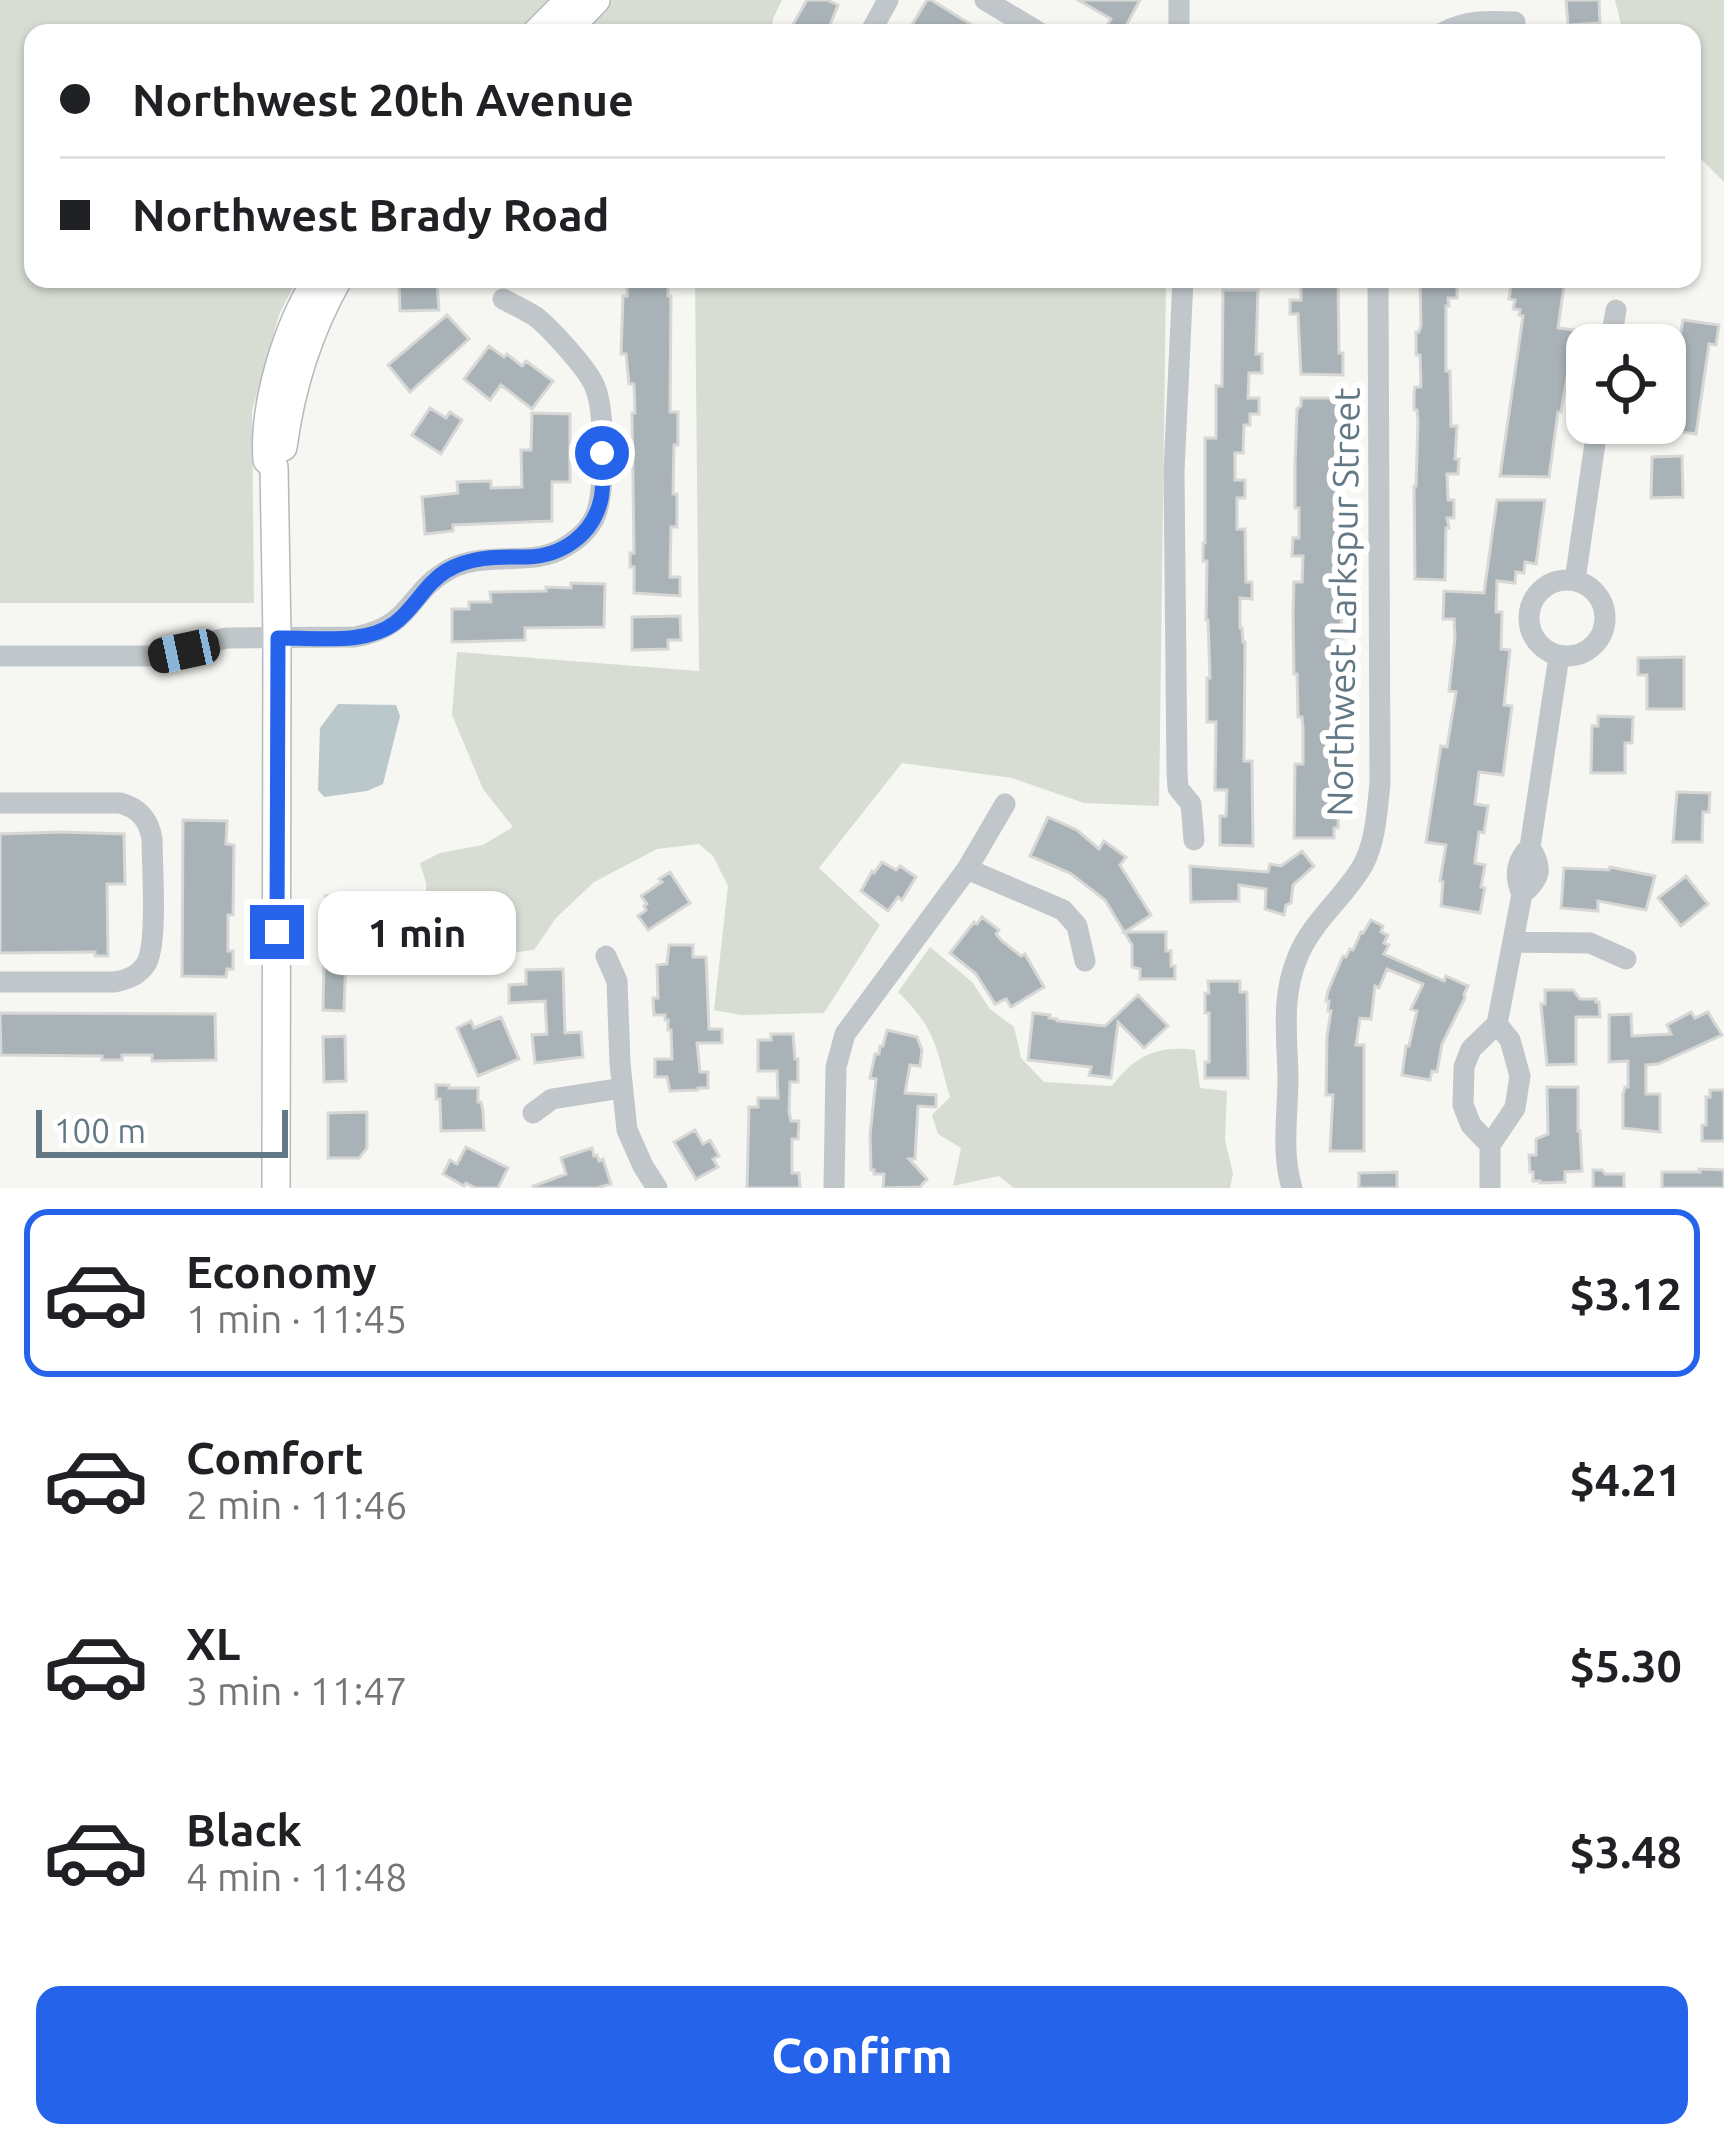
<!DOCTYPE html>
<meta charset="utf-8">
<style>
body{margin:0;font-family:Ubuntu,sans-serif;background:#f2f2f2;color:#202124;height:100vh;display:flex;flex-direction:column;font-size:45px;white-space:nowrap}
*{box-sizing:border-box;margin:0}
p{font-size:39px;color:#757577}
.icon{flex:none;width:66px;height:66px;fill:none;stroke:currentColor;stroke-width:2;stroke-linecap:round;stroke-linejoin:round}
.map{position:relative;height:1188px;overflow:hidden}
.panel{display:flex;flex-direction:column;background:#fff;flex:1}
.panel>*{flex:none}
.guide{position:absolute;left:24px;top:24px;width:1677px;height:264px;border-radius:24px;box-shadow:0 3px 9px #0004;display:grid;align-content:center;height:264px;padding:0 36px;background:#fff}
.controls{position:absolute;left:1566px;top:324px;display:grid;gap:24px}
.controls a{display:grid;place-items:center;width:120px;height:120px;border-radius:24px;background:#fff;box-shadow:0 3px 9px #0004;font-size:60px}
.scale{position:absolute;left:36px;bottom:30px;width:252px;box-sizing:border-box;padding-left:12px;border:6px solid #637885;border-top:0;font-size:33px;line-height:42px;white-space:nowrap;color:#637885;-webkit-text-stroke:9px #fff;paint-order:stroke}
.end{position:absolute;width:54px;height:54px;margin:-27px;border:15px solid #2563eb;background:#fff;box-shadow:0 0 0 6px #fff}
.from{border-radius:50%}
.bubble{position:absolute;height:84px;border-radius:24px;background:#fff;box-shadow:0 3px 9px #0004;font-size:39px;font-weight:700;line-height:84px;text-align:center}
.car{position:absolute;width:36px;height:72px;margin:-36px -18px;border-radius:15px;box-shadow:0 0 9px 3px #0007;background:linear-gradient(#222 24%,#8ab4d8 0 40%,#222 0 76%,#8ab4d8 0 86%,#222 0)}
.guide b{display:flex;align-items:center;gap:42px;height:114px;font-size:45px}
.guide b+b{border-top:3px solid #e0e0e0}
.guide i{width:30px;height:30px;background:#202124}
ul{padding:21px 0 0;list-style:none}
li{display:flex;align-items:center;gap:36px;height:168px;margin:0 24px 18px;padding:0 12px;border:6px solid transparent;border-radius:24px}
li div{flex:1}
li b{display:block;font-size:45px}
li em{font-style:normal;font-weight:700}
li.on{border-color:#2563eb}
li>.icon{width:108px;height:108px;stroke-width:1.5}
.primary-button{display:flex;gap:24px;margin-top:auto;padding:24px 36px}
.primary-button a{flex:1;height:138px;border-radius:24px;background:#2563eb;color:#fff;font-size:48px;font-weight:700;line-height:138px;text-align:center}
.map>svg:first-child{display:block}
.green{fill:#d7ddd3}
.water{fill:#bac8cc}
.building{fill:#a9b3b7;stroke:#d7d7d5;stroke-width:3}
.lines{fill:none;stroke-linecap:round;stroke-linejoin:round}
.major-casing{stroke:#b4b9bc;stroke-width:30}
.minor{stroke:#c0c6c9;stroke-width:21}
.major{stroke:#fff;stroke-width:27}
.route{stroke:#2563eb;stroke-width:15}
.labels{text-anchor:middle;stroke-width:12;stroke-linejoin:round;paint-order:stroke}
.street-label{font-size:36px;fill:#637885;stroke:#fff}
</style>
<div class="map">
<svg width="1724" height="1188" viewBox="0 0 1724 1188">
<rect width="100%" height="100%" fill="#f6f6f2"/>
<path class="green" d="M0,0H551L517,33H33V279H297L279,315L252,411L254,603H0Z
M607,0H782L773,19L771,33H575Z
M1615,0H1724V182L1692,150V33H1623Z
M695,279H1166L1159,806L1084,803L1012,778L902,763L819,868L880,925L824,1013L741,1015L714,1010L728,886L713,856L699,844L657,849L594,882L556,918L534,950L426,963V883L420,863L440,853L483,845L513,827L483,789L452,715L457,652L699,671Z
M930,947L972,982L990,1009L1014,1027L1021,1058L1044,1082L1112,1086C1135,1056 1157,1045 1195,1050L1200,1088L1227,1091L1225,1140L1233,1174L1230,1188H1014L999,1176L953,1186L961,1148L938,1134L932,1115L950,1097C936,1048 937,1030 898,992Z"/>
<path class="water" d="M338,704L396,705L400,716L383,784L367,791L324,797L318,790L320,728Z"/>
<path class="building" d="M807,0H827L838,5L827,33H801L791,28Z
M927,0H931L985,33H907Z
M1078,0H1140L1122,33H1102L1111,19Z
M1566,0H1599L1600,23L1568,25Z
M627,279H668V296H671L670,412H678V445H674L673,494H677V527H671L670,577H680V596L634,593V567H630V553H634L632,413H635L634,384H629L626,354H621L623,296H627Z
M1301,279H1338L1339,353H1343V375L1301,374L1298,314H1290V300H1301Z
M1420,279H1454L1457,281V298H1448L1449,306H1446V371H1450L1451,426H1457L1455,459H1459L1458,474H1447L1448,500H1454V518H1447L1449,528H1446L1445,580L1415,579L1414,486H1416L1418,420L1417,410H1414V393L1415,387H1421L1420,355H1416V332H1419L1421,325Z
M1512,279H1565L1558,328L1575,330L1561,412H1558L1549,477L1500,476L1523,316L1519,315L1520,310L1513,309L1515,300L1509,299Z
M437,282L439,310L400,311L399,284Z
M1223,290H1258L1256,354H1262V373H1249L1248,398H1259V414H1250V425H1244L1243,453H1235V480H1245V498H1237V529H1245L1246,582H1252V599L1240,598V628H1242L1243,642H1245L1244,761H1252L1253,846L1220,845V816H1226L1227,790H1215L1216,722H1207V678H1210L1208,620H1206L1207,561H1203V543H1205V438H1216V386H1222Z
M447,315L469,339L410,392L388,365Z
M1683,320L1719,325L1716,345L1709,344L1696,434L1665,430L1667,378H1672Z
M489,346L504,357L507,354L522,366L526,361L553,381L532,409L501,385L490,400L464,379Z
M1301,398H1339L1338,432H1342L1340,458L1342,710H1336L1339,790L1338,828H1334V838H1294L1295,764H1303V727L1302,717H1298L1297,674H1294L1293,614L1294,582H1302L1303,556H1292L1293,538H1299V508H1295V464L1297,409L1301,406Z
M430,408L446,418L450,412L462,420L441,454L412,435Z
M532,413L570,414V482H552V521L453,525V531L425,534L422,497L458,493L457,482L491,481V488L522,487L521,450H531Z
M1682,456L1683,497L1651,498L1652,457Z
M1497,500H1545L1536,564L1525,562L1524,573L1516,572L1515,583L1497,581L1496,612H1502L1501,649L1510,650L1504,705L1512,706L1503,775L1479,772L1475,804L1488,806L1484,833L1479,832L1475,860V863L1485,865L1481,887L1485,888L1480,913L1441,906L1443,882L1440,881L1446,845L1426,842L1441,746L1447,747L1456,692L1449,691L1455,638L1454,619H1443L1444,591L1484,593Z
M571,583L605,584L604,627L525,628V640L452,642V609H469V602H491L490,592L546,591V587L571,588Z
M680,616L681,640H668V649L632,650V617Z
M1684,657V709H1647V675H1638V658Z
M1598,716L1633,717L1632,743H1625V773H1591L1592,726H1598Z
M1677,792L1710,793L1709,812H1703L1702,842H1673Z
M1048,817L1077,830L1099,849L1104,841L1126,857L1120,865L1151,915L1125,932H1166V951H1171V966H1175V979H1140V969L1132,967V945L1105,900L1070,873L1030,856Z
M183,820L227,821L226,844L234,845L233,915H228V951H233V969H227L226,977L182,976Z
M60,832L124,834L125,884H107L108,956H95V952L0,953V834Z
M1302,851L1314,866L1293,885L1291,903L1286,905L1284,915L1265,909L1266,889L1239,885V901L1191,902L1190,866L1268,872L1270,864L1281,866Z
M882,862L896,870L900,866L916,877L902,900L898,897L888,911L861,891L872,871L874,873Z
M1610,867L1655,876L1646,910L1598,901V911L1561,908L1564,868L1609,870Z
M670,872L690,903L648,930L638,916L646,910L644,906L647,904L641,896L662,882L659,879Z
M1686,876L1708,904L1681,926L1658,898Z
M326,896L390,898V905H397L396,919H389V921L339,920L338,926H325Z
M982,917L999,930L996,934L1002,941L1021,956L1025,954L1044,987L1011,1007L1006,999L995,1004L976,974L950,953L974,922L977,924Z
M1371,920L1383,926L1381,932L1388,935L1384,943L1389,945L1384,954L1444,981L1446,976L1468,986L1464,994L1465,998L1442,1044L1437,1072L1432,1071L1430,1080L1402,1075L1406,1046H1409L1417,1011L1411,1009L1423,984L1387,969L1379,988L1375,986L1371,1019L1360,1018L1356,1045H1364V1151H1330L1333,1095H1326L1327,1036L1331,1011H1328L1329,1001H1326L1328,991L1343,956L1346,957L1350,949L1353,950L1361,932L1363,933Z
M669,945H693V957H706L709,1029H722V1043H697L700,1072H708V1088H698V1090L670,1091L667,1077H655V1059H672L671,1030H668V1020H665V1015H654L653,998H658L657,965L667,964Z
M324,957H346L344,1011L323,1010Z
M563,969L565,1033L581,1032L583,1057L535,1063L532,1035L547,1034L545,1001L509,1003V985L526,984V970Z
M1208,981H1240V992H1247L1248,1078H1205V1062H1209V1013H1205V993H1209Z
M1545,990H1573L1580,999H1596V1002H1599L1600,1017H1576V1064L1547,1065L1541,1004H1545Z
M1138,995L1168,1026L1144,1048L1118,1022L1111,1078L1089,1075L1091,1067L1028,1060L1033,1013L1050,1015L1049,1018L1057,1019V1021L1105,1026Z
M1691,1012L1695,1018L1708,1012L1722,1035L1658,1064L1646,1065V1094H1660V1132L1623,1128V1094L1625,1087H1628V1061L1609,1062V1015L1631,1014L1632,1036L1671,1034L1667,1025Z
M0,1013L215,1014L216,1060L152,1061V1055H122V1060H102V1056L1,1055Z
M501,1017L519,1059L478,1076L457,1028L471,1021L474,1028Z
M887,1030L917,1037L922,1050L920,1066L910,1065L905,1093L936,1095V1107L918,1106L915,1159H909L927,1179L920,1187L883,1188L884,1174H874V1170H871L870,1135L876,1079L870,1078L875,1054H879L880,1046H883Z
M771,1034H793L795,1059H798V1082H790L789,1112L791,1121H799L798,1139H792V1173H799L800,1188H747L749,1107H758V1098H778L777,1071H758V1040H771Z
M345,1036L346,1081L324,1082L323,1037Z
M436,1085H449V1088H478V1102H481L483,1111L484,1130L441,1131L440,1099H436Z
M1547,1087H1578V1131H1580L1582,1171L1565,1172V1182L1540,1183V1181H1533V1172H1530L1529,1155H1536V1139L1548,1134Z
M1710,1090H1724V1141H1702V1125H1706V1097H1710Z
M367,1112V1148L359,1158H328V1113Z
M695,1130L703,1144L710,1140L719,1156L713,1159L718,1167L696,1179L674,1142Z
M466,1147L508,1168L498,1188H475L466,1183L464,1186L443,1174L450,1160L457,1164Z
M592,1148L594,1156L597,1155L599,1161L603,1159L611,1184L597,1188H534L533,1186L566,1174L561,1158Z
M1699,1169L1724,1170V1188H1662V1172H1700Z
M1593,1170H1602L1605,1174H1624V1188H1593Z
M1397,1172V1188H1359V1173Z"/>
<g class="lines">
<defs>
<path id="major" d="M536,33L569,0
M564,33L596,0
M283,447C291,387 308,332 338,279
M276,1188L277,637L274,467L267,460C263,403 287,327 317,279"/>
</defs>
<use href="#major" class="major-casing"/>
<path class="minor" d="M985,0L1040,33
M1179,0V33
M870,33L888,0
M1442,33C1467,20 1488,21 1515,22
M1183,279L1174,471L1177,771L1178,788L1191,804L1194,840
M1610,345L1616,310
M1529 618a38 38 0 1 1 76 0a38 38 0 1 1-76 0Z
M1575,580L1598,423
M0,656H157L226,638L355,637C414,626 407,592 450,569C487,550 532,568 565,547C579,539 590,529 596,514C605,490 605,410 595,387C589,370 550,328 536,317C526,310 514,305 503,299
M0,803H120C139,808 149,820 152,839C152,866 158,945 146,964C138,976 127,980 114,982H0
M967,869L1063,910L1077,926L1085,961
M1522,894C1541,879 1543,868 1530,847
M1514,942L1590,943L1626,959
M606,956L617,981L620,1063L627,1130L643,1166L657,1188
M533,1113L552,1099L622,1088
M1490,1145L1471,1125L1463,1105L1464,1067L1471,1049L1497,1024L1522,894C1514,876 1516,861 1530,847L1559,656
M834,1188L836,1067L845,1034L967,869L1005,804
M1292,1188C1281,1152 1288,1114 1288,1076C1287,1035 1281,996 1298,956C1313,920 1344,898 1363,865C1376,841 1377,810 1380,783L1378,279
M1490,1188V1145L1515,1108L1520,1076L1510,1040L1497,1024"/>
<use href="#major" class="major"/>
</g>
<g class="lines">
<path class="route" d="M277,932L278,638C314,637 364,646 395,623C415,608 425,584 446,571C471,556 499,557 527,557C562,556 593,535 601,499C604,485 602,468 602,453"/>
</g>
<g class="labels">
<g class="street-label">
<text transform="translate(1343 602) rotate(-89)" y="13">Northwest Larkspur Street</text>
</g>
</g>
</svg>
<div class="controls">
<a><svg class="icon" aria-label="locate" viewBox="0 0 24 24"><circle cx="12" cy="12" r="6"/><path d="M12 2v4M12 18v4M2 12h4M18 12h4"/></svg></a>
</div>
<div class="scale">100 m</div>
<i class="end from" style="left:602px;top:453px"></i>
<i class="end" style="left:277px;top:932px"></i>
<div class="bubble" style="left:318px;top:891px;width:198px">1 min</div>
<i class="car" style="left:184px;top:651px;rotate:258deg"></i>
<div class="guide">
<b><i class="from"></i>Northwest 20th Avenue</b>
<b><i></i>Northwest Brady Road</b>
</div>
</div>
<section class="panel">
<ul>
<li class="on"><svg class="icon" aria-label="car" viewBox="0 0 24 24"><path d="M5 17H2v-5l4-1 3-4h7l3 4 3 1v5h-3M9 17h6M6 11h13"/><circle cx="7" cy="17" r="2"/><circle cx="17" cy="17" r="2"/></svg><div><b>Economy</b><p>1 min · 11:45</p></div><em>$3.12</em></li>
<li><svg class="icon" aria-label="car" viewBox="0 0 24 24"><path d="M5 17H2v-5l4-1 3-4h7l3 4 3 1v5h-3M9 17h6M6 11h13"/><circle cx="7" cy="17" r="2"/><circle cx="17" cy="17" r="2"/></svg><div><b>Comfort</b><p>2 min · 11:46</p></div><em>$4.21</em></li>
<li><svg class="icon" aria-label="car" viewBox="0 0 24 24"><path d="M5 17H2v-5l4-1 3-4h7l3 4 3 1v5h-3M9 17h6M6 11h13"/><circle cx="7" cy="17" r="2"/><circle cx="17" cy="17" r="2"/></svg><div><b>XL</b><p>3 min · 11:47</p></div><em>$5.30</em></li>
<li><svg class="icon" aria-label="car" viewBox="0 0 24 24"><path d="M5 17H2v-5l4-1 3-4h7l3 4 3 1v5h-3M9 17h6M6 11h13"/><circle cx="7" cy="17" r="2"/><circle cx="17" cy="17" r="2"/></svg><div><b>Black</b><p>4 min · 11:48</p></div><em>$3.48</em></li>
</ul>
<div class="primary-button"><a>Confirm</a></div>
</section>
